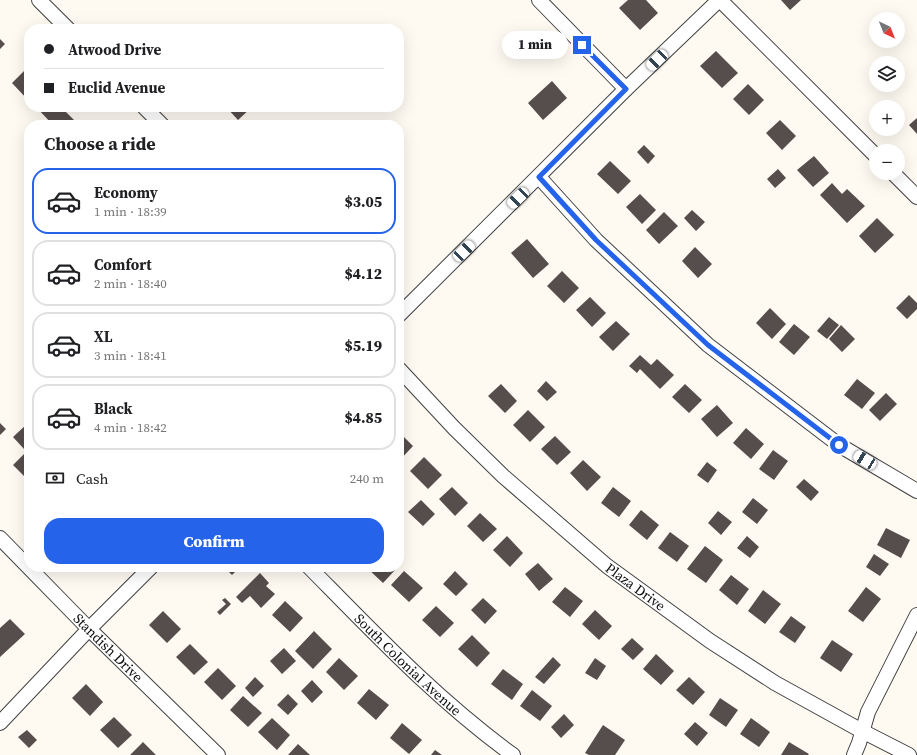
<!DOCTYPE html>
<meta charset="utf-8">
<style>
body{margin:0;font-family:"Source Serif 4",serif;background:#f2f2f2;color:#202124;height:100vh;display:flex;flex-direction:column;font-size:15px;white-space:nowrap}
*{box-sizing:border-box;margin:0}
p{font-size:13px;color:#757577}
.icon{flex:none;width:22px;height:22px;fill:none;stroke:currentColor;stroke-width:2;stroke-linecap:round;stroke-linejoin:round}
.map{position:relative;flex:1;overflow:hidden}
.details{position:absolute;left:24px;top:120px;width:380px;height:452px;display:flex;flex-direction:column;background:#fff;border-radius:16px;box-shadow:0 4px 16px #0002}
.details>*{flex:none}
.banner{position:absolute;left:24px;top:24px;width:380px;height:88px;border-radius:16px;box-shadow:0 4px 16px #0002;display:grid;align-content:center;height:88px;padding:0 20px;background:#fff}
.needle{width:26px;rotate:137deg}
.fabs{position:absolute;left:869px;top:12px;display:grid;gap:8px}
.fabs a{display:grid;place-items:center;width:36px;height:36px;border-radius:50%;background:#fff;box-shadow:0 4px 16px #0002;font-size:20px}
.end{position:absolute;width:18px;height:18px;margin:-9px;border:5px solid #2563eb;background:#fff;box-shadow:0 0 0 2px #fff}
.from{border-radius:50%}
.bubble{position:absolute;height:28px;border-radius:14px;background:#fff;box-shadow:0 4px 16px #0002;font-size:13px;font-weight:800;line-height:28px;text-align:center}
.car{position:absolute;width:12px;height:24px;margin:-12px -6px;border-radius:5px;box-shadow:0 0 3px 1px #0007;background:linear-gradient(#fff 24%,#345 0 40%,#fff 0 76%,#345 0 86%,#fff 0)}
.banner b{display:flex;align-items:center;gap:14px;height:38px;font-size:15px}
.banner b+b{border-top:1px solid #e0e0e0}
.banner i{width:10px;height:10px;background:#202124}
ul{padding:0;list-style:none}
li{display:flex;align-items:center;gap:12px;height:66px;margin:0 8px 6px;padding:0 12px;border:2px solid #e0e0e0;border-radius:16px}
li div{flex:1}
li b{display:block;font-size:15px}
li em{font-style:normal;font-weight:800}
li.current{border-color:#2563eb}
li>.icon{width:36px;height:36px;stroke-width:1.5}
h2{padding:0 20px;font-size:18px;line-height:48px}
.pay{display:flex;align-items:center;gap:10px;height:44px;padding:0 20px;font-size:15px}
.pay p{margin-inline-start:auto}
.primary-button{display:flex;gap:8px;margin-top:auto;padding:8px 20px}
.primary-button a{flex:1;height:46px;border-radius:16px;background:#2563eb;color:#fff;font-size:16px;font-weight:800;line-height:46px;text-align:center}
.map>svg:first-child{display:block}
.building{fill:#564e4c}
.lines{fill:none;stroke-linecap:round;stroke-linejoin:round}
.street-casing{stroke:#414141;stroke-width:16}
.street{stroke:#fff;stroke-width:14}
.route{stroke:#2563eb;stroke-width:5}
.labels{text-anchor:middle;stroke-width:4;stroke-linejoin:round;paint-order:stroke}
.street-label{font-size:14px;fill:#0e0e0e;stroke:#fff}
</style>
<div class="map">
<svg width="917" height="755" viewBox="0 0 917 755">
<rect width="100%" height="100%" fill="#fef9f1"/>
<path class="building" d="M628,0H646L658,13L640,30L619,8Z
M781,0H801L790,10Z
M0,39L5,44L0,49Z
M716,51L738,73L722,88L700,66Z
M26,69L29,73V99L28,100L12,83Z
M552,81L567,98L543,120L528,103Z
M748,84L764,100L749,115L733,99Z
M38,107H61L79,125H53L37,108Z
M226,107H252L238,120Z
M917,118V134L909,125Z
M780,120L796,136L782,150L766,133Z
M644,145L655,156L648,164L637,152Z
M814,156L829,173L813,187L797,170Z
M610,161L631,181L618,194L597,174Z
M778,169L786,178L775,188L767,179Z
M832,183L842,194L847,189L865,206L847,223L820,195Z
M640,194L656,210L642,224L626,207Z
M692,210L705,222L696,231L684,218Z
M664,212L678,226L659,244L646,230Z
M877,218L894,235L875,253L859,236Z
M527,239L549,264L533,278L511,253Z
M695,247L712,264L698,278L682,261Z
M562,271L579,288L564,303L547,286Z
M909,295L917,303V309L907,319L896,308Z
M590,297L606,313L592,327L576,310Z
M770,308L786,324L772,339L756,323Z
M829,317L839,325L827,339L817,331Z
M616,321L630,334L613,351L599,337Z
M794,324L810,337L794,355L779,342Z
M841,325L855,339L842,352L829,339Z
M640,355L651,365L657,359L674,375L660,389L640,369L637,373L629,366Z
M857,379L875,393L862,409L844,395Z
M546,381L557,392L547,401L537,391Z
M501,384L517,401L505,413L488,396Z
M685,384L702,400L689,413L672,397Z
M886,393L897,404L880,421L869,410Z
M717,405L733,423L717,437L701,419Z
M528,410L545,427L530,442L513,425Z
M0,423L6,429L0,435Z
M27,424L29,426V445L24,449L13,437Z
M746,428L764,444L751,459L733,443Z
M555,436L571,452L557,465L541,449Z
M404,437L413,446L399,461V442Z
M773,450L788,461L774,480L759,469Z
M27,451L29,454V481L13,465Z
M424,457L442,475L428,489L410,471Z
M583,460L601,477L587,491L570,473Z
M707,462L717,470L708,483L697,475Z
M804,479L819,492L811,501L796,487Z
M452,487L468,503L455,516L439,499Z
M613,487L631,501L619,517L601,503Z
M753,498L768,510L757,524L742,512Z
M421,500L435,514L423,526L408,512Z
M641,510L659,525L647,540L629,525Z
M718,511L732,522L721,535L708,523Z
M480,513L497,529L483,542L467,526Z
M886,528L910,540L901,558L877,545Z
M670,532L689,546L677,562L658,548Z
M507,536L523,553L510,567L493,550Z
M747,536L759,547L750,558L737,548Z
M705,546L723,560L706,583L687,569Z
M874,554L889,564L880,576L866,567Z
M538,563L553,579L539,591L525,574Z
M224,567H240L232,575Z
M366,567H394L396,569L383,583Z
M404,571L423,588L409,602L391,585Z
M455,571L468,584L456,596L443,584Z
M260,573L269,583L266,586L275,594L261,608L250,596L242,603L236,597Z
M731,575L749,589L737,605L719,590Z
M565,587L583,601L570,617L552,602Z
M866,587L881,599L863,622L848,611Z
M763,590L781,604L765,624L748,611Z
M225,598L231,604L220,615L217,612L226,604L222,600Z
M483,598L497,611L485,624L471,610Z
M285,601L303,618L290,632L272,615Z
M436,606L454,623L440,637L422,620Z
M595,610L612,626L599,640L582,624Z
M163,611L181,629L167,643L149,625Z
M791,616L806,627L795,643L779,632Z
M10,619L25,634L0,657V628Z
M314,631L332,649L313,669L295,651Z
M472,635L490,653L477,667L458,649Z
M632,638L644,649L633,660L621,649Z
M832,640L853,654L841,672L820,658Z
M190,644L208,662L194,675L176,657Z
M284,648L296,661L282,674L270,661Z
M656,654L674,671L661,685L643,669Z
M553,657L561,665L544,684L535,677Z
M339,658L358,676L344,690L326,672Z
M595,658L606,666L597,680L585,673Z
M218,668L236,686L222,700L204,682Z
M503,669L523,684L512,700L491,684Z
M255,677L264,686L253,697L245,688Z
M689,677L705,692L693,705L676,690Z
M312,680L323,692L312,703L301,691Z
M86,684L103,702L90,716L72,698Z
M369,689L389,705L376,720L357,703Z
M532,690L552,706L540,721L520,706Z
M288,694L298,704L288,715L277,705Z
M243,696L262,713L248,727L230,710Z
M720,698L738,710L726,727L709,715Z
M564,714L574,725L561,738L551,727Z
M114,717L132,735L118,748L100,730Z
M272,718L290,735L277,750L258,732Z
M751,718L770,732L759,747L740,734Z
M695,722L708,733L697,746L684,734Z
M402,723L422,740L409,754L390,738Z
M603,725L625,740L615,755H589L585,753Z
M27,730L37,740L29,748L18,737Z
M143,742L156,755H130Z
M789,742L809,754L808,755H781Z
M298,744L310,755H288Z
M435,750L442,755H431Z"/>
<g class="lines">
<defs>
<g id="street">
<path d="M39,0L68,29"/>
<path d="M539,0L626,89"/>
<path d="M720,0L876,156"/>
<path d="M144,107L162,125"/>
<path d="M893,173L917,197"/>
<path d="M539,177L596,240L708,345L839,445L917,491"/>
<path d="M399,315L626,89L719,0"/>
<path id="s1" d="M399,369L454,428L503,476L607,566L710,641L775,683L862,731L909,755"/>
<path id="s2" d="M0,538L89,629L218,755"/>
<path id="s3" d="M309,567C374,633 438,701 513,755"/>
<path d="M0,723L89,629L151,567"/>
<path d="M854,755L859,743L868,712L917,615"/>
</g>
</defs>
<use href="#street" class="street-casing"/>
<use href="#street" class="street"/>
</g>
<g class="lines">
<path class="route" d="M582,45L626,89L539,177L596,240L708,345L839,445"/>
</g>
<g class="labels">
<g class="street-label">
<text dy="5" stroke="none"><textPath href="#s1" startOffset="322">Plaza Drive</textPath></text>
<text dy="5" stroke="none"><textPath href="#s2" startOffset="154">Standish Drive</textPath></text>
<text dy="5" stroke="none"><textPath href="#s3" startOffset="139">South Colonial Avenue</textPath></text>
</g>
</g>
</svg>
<div class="fabs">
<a><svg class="needle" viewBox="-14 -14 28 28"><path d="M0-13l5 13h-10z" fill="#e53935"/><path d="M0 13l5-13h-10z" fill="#757577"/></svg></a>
<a><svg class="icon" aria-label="layers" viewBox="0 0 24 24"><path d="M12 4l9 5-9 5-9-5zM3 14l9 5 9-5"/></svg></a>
<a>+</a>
<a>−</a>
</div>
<i class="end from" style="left:839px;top:445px"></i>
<i class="end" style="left:582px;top:45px"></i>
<div class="bubble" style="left:502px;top:31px;width:66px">1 min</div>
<i class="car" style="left:657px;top:60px;rotate:226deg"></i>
<i class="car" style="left:518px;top:198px;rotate:226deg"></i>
<i class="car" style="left:464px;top:251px;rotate:46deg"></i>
<i class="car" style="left:865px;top:460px;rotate:301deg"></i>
<div class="banner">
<b><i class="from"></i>Atwood Drive</b>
<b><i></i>Euclid Avenue</b>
</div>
<section class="details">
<h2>Choose a ride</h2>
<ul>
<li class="current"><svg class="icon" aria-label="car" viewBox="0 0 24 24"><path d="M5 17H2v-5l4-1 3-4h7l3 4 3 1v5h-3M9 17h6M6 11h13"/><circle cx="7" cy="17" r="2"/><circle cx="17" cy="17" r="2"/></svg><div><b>Economy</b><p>1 min · 18:39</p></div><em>$3.05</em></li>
<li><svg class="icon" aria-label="car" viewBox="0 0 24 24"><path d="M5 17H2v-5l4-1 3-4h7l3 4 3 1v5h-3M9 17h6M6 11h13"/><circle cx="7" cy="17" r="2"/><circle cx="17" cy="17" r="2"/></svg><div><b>Comfort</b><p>2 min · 18:40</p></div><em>$4.12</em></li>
<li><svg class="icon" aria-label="car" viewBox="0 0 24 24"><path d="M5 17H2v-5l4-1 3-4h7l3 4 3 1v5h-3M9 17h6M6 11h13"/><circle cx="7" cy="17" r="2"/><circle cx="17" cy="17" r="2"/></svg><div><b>XL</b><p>3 min · 18:41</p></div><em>$5.19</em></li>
<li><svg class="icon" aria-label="car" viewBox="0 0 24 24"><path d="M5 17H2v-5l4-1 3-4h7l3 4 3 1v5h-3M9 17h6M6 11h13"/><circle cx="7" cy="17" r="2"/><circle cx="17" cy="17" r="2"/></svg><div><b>Black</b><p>4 min · 18:42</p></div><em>$4.85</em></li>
</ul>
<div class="pay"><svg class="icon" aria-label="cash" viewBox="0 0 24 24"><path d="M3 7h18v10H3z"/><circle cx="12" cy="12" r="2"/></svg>Cash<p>240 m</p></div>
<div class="primary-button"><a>Confirm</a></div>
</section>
</div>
